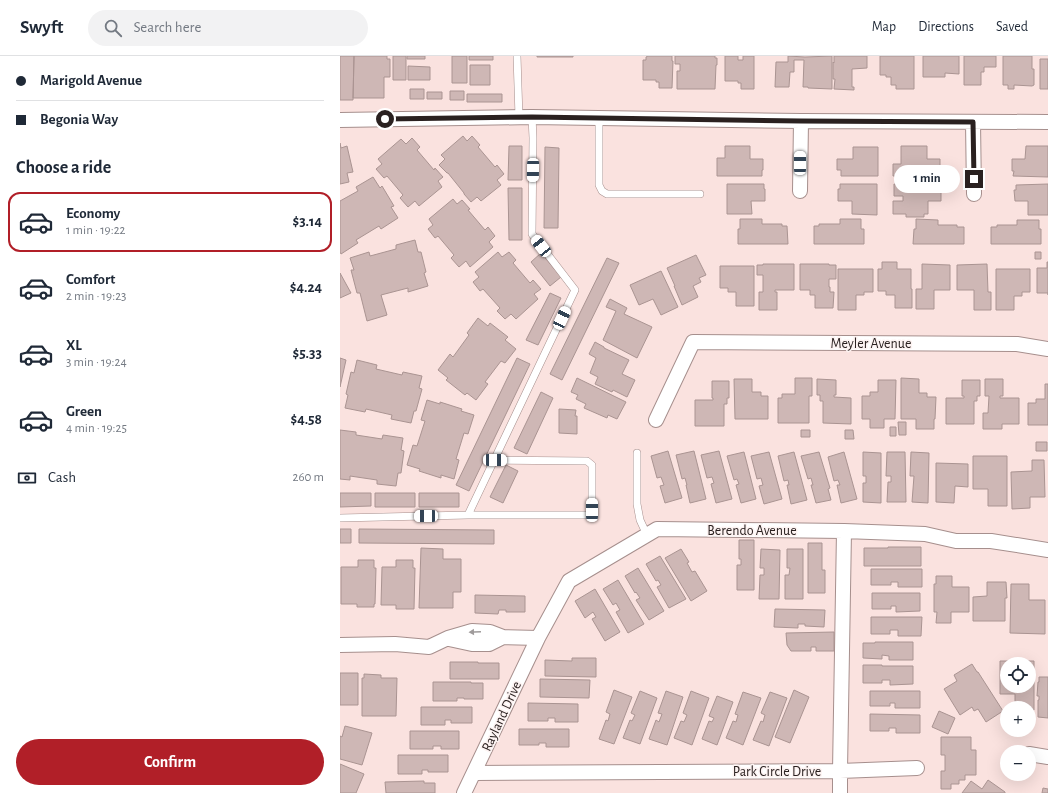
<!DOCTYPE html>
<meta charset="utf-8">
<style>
body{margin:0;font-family:"Alegreya Sans",sans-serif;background:#f2f2f3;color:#1f2937;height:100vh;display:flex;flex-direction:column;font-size:15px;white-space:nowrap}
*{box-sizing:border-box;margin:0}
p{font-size:13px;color:#747a83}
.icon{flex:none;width:22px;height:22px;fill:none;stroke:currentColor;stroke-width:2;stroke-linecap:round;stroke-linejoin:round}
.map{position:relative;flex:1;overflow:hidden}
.sheet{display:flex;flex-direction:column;background:#fff;width:340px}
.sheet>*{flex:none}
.hud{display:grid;align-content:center;height:88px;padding:0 16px;background:#fff}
.controls{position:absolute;left:660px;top:601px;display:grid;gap:8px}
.controls a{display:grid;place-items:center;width:36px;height:36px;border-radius:50%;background:#fff;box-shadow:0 4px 16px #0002;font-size:20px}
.end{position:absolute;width:18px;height:18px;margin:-9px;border:5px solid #2a2120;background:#fff;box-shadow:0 0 0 2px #fff}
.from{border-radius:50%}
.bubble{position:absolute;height:28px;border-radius:14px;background:#fff;box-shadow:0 4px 16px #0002;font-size:13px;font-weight:700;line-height:28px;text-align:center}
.car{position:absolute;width:12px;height:24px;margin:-12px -6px;border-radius:5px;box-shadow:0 0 3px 1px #0007;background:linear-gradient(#fff 24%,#345 0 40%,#fff 0 76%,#345 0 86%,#fff 0)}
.hud b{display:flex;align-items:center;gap:14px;height:38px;font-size:15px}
.hud b+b{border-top:1px solid #e0e1e3}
.hud i{width:10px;height:10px;background:#1f2937}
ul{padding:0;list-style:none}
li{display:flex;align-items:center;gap:12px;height:60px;margin:0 8px 6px;padding:0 8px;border:2px solid transparent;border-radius:12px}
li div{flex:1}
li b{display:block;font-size:15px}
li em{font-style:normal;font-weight:700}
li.current{border-color:#b11f28}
li>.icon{width:36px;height:36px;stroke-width:1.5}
h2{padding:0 16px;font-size:18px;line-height:48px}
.pay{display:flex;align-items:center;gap:10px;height:44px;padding:0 16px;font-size:15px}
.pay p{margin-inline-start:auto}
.action{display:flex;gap:8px;margin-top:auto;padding:8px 16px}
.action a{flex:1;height:46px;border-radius:24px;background:#b11f28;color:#fff;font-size:16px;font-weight:700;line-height:46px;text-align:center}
header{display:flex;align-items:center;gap:24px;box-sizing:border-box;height:56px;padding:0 20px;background:#fff;border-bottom:1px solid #e0e1e3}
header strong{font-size:19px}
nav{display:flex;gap:22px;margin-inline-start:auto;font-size:14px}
.search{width:280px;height:36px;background:#f2f2f3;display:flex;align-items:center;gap:10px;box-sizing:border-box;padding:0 14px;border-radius:22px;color:#747a83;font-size:15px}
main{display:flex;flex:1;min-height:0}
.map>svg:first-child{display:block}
.building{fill:#ceb7b5;stroke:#aa9492;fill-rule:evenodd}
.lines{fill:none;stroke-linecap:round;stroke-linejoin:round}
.service-casing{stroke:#a68f8d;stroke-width:8}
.minor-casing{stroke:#a68f8d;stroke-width:16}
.service{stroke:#fff;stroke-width:7}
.minor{stroke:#fff;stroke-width:14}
.oneway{fill:#9f9b9b}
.route{stroke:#2a2120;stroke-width:5}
.labels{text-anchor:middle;stroke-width:3;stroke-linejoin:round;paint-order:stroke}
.street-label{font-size:14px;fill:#2a2120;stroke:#fdf3f2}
</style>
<header>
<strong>Swyft</strong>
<div class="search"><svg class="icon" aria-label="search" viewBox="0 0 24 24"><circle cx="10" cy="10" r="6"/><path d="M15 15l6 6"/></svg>Search here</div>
<nav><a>Map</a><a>Directions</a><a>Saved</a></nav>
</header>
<main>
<section class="sheet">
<div class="hud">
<b><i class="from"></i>Marigold Avenue</b>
<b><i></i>Begonia Way</b>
</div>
<h2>Choose a ride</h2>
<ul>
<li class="current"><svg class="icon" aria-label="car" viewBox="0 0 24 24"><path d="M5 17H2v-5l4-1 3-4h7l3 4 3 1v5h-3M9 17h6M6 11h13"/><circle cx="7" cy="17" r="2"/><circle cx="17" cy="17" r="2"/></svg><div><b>Economy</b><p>1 min · 19:22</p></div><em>$3.14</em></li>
<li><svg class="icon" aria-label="car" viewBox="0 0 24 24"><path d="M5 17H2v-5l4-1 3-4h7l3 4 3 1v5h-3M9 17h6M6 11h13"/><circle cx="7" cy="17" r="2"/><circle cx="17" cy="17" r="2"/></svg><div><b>Comfort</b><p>2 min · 19:23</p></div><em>$4.24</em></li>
<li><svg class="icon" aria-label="car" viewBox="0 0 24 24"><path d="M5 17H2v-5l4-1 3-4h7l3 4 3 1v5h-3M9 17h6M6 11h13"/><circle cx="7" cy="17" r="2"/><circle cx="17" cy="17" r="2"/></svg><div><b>XL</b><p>3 min · 19:24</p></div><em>$5.33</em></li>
<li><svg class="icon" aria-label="car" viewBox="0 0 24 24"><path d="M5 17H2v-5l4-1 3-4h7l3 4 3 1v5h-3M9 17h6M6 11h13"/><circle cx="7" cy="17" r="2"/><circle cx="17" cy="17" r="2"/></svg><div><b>Green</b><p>4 min · 19:25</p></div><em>$4.58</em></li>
</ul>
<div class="pay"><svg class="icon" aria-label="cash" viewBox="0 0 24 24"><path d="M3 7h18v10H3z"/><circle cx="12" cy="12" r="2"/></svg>Cash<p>260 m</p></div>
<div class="action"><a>Confirm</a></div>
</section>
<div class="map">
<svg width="708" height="737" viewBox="0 0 708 737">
<rect width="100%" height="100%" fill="#fae2df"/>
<path class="building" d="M0,0H14L13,44H0Z
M14,0H47V3H50V21H44V42H13Z
M53,0H66V24H53Z
M67,0H85V3H67Z
M112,0H127V27H112Z
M129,0H153V4H129Z
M197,0H233V1H197Z
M308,0H332V5H333L332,32H319V26H316V24H303V4H306V1Z
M335,0H375V2H377V9H376L375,33H337V15H340V8H335Z
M385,0H398V4H403V0H414V33H401V27H398V25H385Z
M448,0L465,1L492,0V33L468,32V31H463L464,4H454V16H450L449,31H435L436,6H448Z
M494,0H527V12L512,13V31H514V34L494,33L495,23H493V6L494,7Z
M540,0H574V33H556V29H551V21H546V19H540Z
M583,0H619V18L605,17V21H583Z
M624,0H656V11H644V16H641V29H624Z
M663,0H692V13H694V29L692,30L674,29V33H668V29H663Z
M700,3H708V33H700Z
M130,9H150V29H130Z
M68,10L90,11V24H68Z
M70,33H84V43H70Z
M110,35H124V44H110Z
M87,36H102V43H87Z
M127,38H162V46H127Z
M123,80L127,85L132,80L140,89L138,91L155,111L157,109L164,118L157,124L161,129L141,145L137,141L131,146L124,138V137L108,117H107L99,109L105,103L101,99Z
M72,82L80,91L77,94L94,114L95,112L103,121L98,125L102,131L79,150L75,145L68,151L60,142L63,139L47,120L44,122L36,113L42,108L38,103L61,83L66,88Z
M0,87L1,92L7,90L13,116L7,117L9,126L0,128Z
M169,90H182V124H168Z
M385,90H410V103H423V114H422V120H377V102H385Z
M561,90H587V103H600V115H598V120H553V108H561Z
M686,90H708V121L673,120L674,115H672V103H685Z
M205,91L219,92L218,172H204Z
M513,91H538V120H501V114H497V103H513Z
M33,121L40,132L42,130L54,150L51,151L58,162L41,173L39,170L16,184L18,187L1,198L0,196V145L18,135L16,131Z
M387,128H424V133H425V145H411L412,158H387Z
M500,128H537V159L512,158V145H498V133H500Z
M554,128H600V133H601V145H588V158H584V161H566V158H553V145H563V140H554Z
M708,128V159H688V145H675L674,134H676V129Z
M168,132H182V184H169Z
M113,143L117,148L122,144L130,153L128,154L145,174L148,171L155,180L149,186L153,191L130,211L126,205L119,211L111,202L114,199L98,180L95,182L88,173L93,169L89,163Z
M400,163H422V168H442V170H447L448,188H398V173H400Z
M500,163H521V173H524V188H474V170H479V168H500Z
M576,163L598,164V169H617V171H624V188H573L574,173H576Z
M677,164H699V173H701V188H651V171H657V169H677Z
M75,184L78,196H81L86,216L84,217L88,230L68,236V232L41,239L47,259L27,265L20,237H17L11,214H14L10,202L29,196L30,200L56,193V189Z
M158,196L162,201L169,196L176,204L173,207L190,227L193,224L201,233L194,238L198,243L176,263L171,258L165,263L157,255L160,252L143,233L140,235L133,226L139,221L135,216Z
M695,196H701V203H695Z
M201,197L221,221L210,230L191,206Z
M356,199L366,219L359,222L361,226L353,230L358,241L342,249L334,230H335L327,212Z
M267,202L279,207L222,324L210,318Z
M542,206H557V213H571V233H572V252H555V239H546V235H538V213H542Z
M707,206H708V239V237H697V212H707Z
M423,208H454V234H435V236H437V254H419V236H423V219H417V209H423Z
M460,208H489V209H496V223H489V231H490V236H494L493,252H475V239H470V234H460Z
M582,208L610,209V234H594V253H576V233H582Z
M647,208L648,236H651V254H634V234H617V209Z
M380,210H414V250H396V236H388V232H380Z
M498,213H533V236H524V239H516V254H498Z
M656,213H690V236H682V240H674V254H656Z
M321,215L338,251L321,259L313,243L299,249L290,229Z
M0,217L11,237L0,242Z
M210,237L221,242L198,289L186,284Z
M270,243L287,252L284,258L312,271L297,302L263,284L276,255L266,251Z
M138,262L148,270L150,267L168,281L165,284L176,293L165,307L161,305L145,326L148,328L136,344L127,337L125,339L106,324L108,322L98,314L110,298L113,301L129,279L127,277Z
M255,286L264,291V292L289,304L282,318L295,324L287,341L273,334L272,336L255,328L258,321L250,317L256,302L249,298Z
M0,302L6,304L0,331Z
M177,302L190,308L129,435L116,429Z
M17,304L37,309L36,313L62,319L63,316L82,320L79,332L82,333L76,355H74L71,367L51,363L52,359L26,353L25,356L5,352L8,339L6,338L11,316L14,317Z
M237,322L286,346L277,363L268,359L267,362L244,352L246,348L236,343L238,339L231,336Z
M455,322H472V340H469V367H438V342H442V338H455Z
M561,322L579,323V337H587V341H596L595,363H594V373H576V363H561Z
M394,323H412V336H421V340H428V363H395Z
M477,323L496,324V339H494V341L511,342V368L483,367V345H480V339H477Z
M645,323H663V340H660V342H679V368H662V373H643V357H648L649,340H645Z
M538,324H556L555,363H544V372H530V363H522V340H530V336H538Z
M622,324H640V340H637V345H634V368H606V342H624V340H622Z
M372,325H389V342H387V348H384V370H355V344H373V342H372Z
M705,328H708V369H688V347H696V343H705Z
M201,336L213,342L187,398L174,392Z
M87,344L100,348V346L122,353L121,355L134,359L128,378L124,377L116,403L119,404L114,423L101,419V422L79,415L80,413L67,409L73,389L77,390L85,365L81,364Z
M219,353L236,354L235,360H237V378L219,377Z
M558,366H566V379H559Z
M550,371H556V380H550Z
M0,374L16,376V379L42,383L43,379L63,382L61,394L64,395L61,417H58L56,430L37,428V424L10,420V424L0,423Z
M461,374H470V381H461Z
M505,374H513L514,383H505Z
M696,386H707V395H696Z
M328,395L342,442L325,447L320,430L324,429L321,421L317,422L311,400Z
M354,395L366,443L350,447L346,429H347L345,422L342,423L336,399Z
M379,395L392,443L376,447L371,428L374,427L372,421L367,422L361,399Z
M404,396L416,443L401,447L396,429L399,428L397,423L394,424L387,400Z
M429,396L442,443L424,448L419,430L423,429L421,422L417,423L411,400Z
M454,396L467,444L451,448L447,429H449L448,424L444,425L438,400Z
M479,396L490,432L488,433L491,444L476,447L471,429H473L471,422L468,423L461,400Z
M504,396L517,443L501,447L497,429H500L498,424L494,425L488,401Z
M523,396L541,397V447L523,446V427H526V420H523Z
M547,396H565L566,446H547L548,426H551V420H546Z
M571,396L589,397L588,447L572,446L574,420H570Z
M633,400H667V450H648V433H633Z
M692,404H704L705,441H690V452L672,453L671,416L692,415Z
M596,407L628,408V431L615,430L614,447L596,446Z
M166,409L178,415L163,447L150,441Z
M0,437H31V450L0,451Z
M35,437H75V451H35Z
M79,437H119V451H79Z
M0,473H11V487H0Z
M19,473L154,474V488L19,487Z
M399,484H414V534H397V509H401V503H399Z
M468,487H482V514H485V537H468Z
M548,491H581V510H524V492H548Z
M81,492L103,493V503H121V536H113V552H79Z
M341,493L349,506L347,507L352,516L355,515L367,535L351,545L325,502Z
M421,493L440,494L439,543H419L420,519H424V512H420Z
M447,493H463V543H445V519H449L450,512H447Z
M320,500L346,543L329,552L317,531L321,529L318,524L316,525L306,508Z
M18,504H34V512H36L35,548H34V551H17V548H1V511H18Z
M56,504H73V512H75L74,553H56V549H41L42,511H56Z
M298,512L324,555L309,564L296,544L300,542L296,536L295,537L285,520Z
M531,513H582V531H558V526H551V529H531Z
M596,520H612V531H629V556H611V567H596L597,556H594V528H596Z
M278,524L304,568L288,577L276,556L280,554L276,547L273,549L263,533Z
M647,526H666L667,542H665V565H633V541L647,540Z
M671,528H689V544H705V578L670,577Z
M255,533L280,576L265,585L252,563L256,561L253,556L245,562L235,545Z
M532,537H580V555L556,556V550H551V553H532Z
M135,539L185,540V556H166V554H159L158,558L135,557Z
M435,553L485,554L484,571L465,570V568H458V572L434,571Z
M531,561H582L581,580H558V574H550V578H531Z
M494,576V595H476V591H471V595H451L447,589L446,577Z
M535,586H573V604H549V600L542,599V603L523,602V587H535Z
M232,602H256V621L205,620V604L232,605Z
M660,605H694V654H689V652H675V638H660ZM667,608H689V630H667Z
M110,606H138V607H159V623H110Z
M632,608L637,616H638L663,655L646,666L638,653L634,655L632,651L620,659L604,633L617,625L614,619Z
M523,609H542V610H573V628L550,629V624H542V627H523Z
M0,617H18V649H0Z
M24,618L41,619V622H57L56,660H22V622H24Z
M699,621H708V662L698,661V644H699V640H697L698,626H699Z
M200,623L250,624L249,642L200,641Z
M93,626H131V627H143V643H124V642H117V645H93Z
M274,634L292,641L274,688L259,683L266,664L268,665L270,658L266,656Z
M454,634L469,641L450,687L435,681Z
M300,635L317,642L300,688L283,682L290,664L292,665L295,659L291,657Z
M326,635L343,641L327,689L309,683L316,664L319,666L322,658L318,657Z
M351,635L369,642L352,689L334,682L341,665L344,666L347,659L343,657Z
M530,635H580V652H555V647H550V650H530Z
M403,636L421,642L403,689L386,682L393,665L396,666L398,659L395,658Z
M430,636L447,642L429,690L413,684L421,665L423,666L425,659L421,657Z
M377,640L393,646L377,689L362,683L369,665L372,666L374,662L369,660Z
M188,647L238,648V666H215V662H208V665H188Z
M81,651H132V667H111V664H105V669H81Z
M599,655L615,662L608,678L592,671Z
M530,658L580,659V677H556V672H549V675H530Z
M5,670L32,677L22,709L0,703V680L2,681Z
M179,673H229V691H206V687H199V689H179Z
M70,675H119V693H101V690H93V693H70Z
M601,681H631V694H636V719H625V724H619V728H611V733H601V715H605V699H601Z
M58,699H108V716H88V714H82V718H58Z
M0,708L24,718L16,737H0Z
M648,724L665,736V737H622L631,725L642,733Z
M84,725V727H95V737H46L45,726Z
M703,732L708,733V737H702Z"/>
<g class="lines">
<defs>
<path id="service" d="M177,0L179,61
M259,62V129L262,135L267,138H360
M297,397V448L300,464L307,479
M128,459H248L252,454V409L247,405L155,404
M0,462L128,459L235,234L192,178L193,82L192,61"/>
<path id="minor" d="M0,64L192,61L461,65L708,66
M633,66L634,138
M460,135L461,65
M316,364L353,286L677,288L708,293
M109,583L132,588H149L163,581
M0,589L55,588L89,591L108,582L132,575L150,576L163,581L198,582L229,525L317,473L504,475L585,478L616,485H651L708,494
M689,698L708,701
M134,717L500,715L504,475
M124,737L198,582
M500,737V715L577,712"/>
</defs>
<use href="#service" class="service-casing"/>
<use href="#minor" class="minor-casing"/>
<use href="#service" class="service"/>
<use href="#minor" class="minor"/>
</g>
<defs><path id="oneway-solid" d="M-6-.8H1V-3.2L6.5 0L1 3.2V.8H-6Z"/></defs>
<use class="oneway" href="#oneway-solid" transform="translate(135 576) rotate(178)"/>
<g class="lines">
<path class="route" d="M45,63L192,61L461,65L633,66L634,123"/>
</g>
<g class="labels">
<g class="street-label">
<text x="531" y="292">Meyler Avenue</text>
<text x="412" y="479">Berendo Avenue</text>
<text transform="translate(161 660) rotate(-65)" y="5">Rayland Drive</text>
<text x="437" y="720">Park Circle Drive</text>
</g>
</g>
</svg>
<div class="controls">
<a><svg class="icon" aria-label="locate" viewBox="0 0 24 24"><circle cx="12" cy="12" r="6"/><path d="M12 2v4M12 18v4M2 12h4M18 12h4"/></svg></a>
<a>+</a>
<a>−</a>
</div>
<i class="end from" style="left:45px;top:63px"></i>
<i class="end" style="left:634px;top:123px"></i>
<div class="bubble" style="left:554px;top:109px;width:66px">1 min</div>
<i class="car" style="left:460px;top:107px;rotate:0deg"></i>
<i class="car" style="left:193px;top:114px;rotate:181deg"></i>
<i class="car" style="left:201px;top:190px;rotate:322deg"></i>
<i class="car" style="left:222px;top:262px;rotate:25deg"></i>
<i class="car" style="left:155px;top:404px;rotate:91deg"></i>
<i class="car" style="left:252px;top:454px;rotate:0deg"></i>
<i class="car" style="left:86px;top:460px;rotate:269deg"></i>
</div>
</main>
